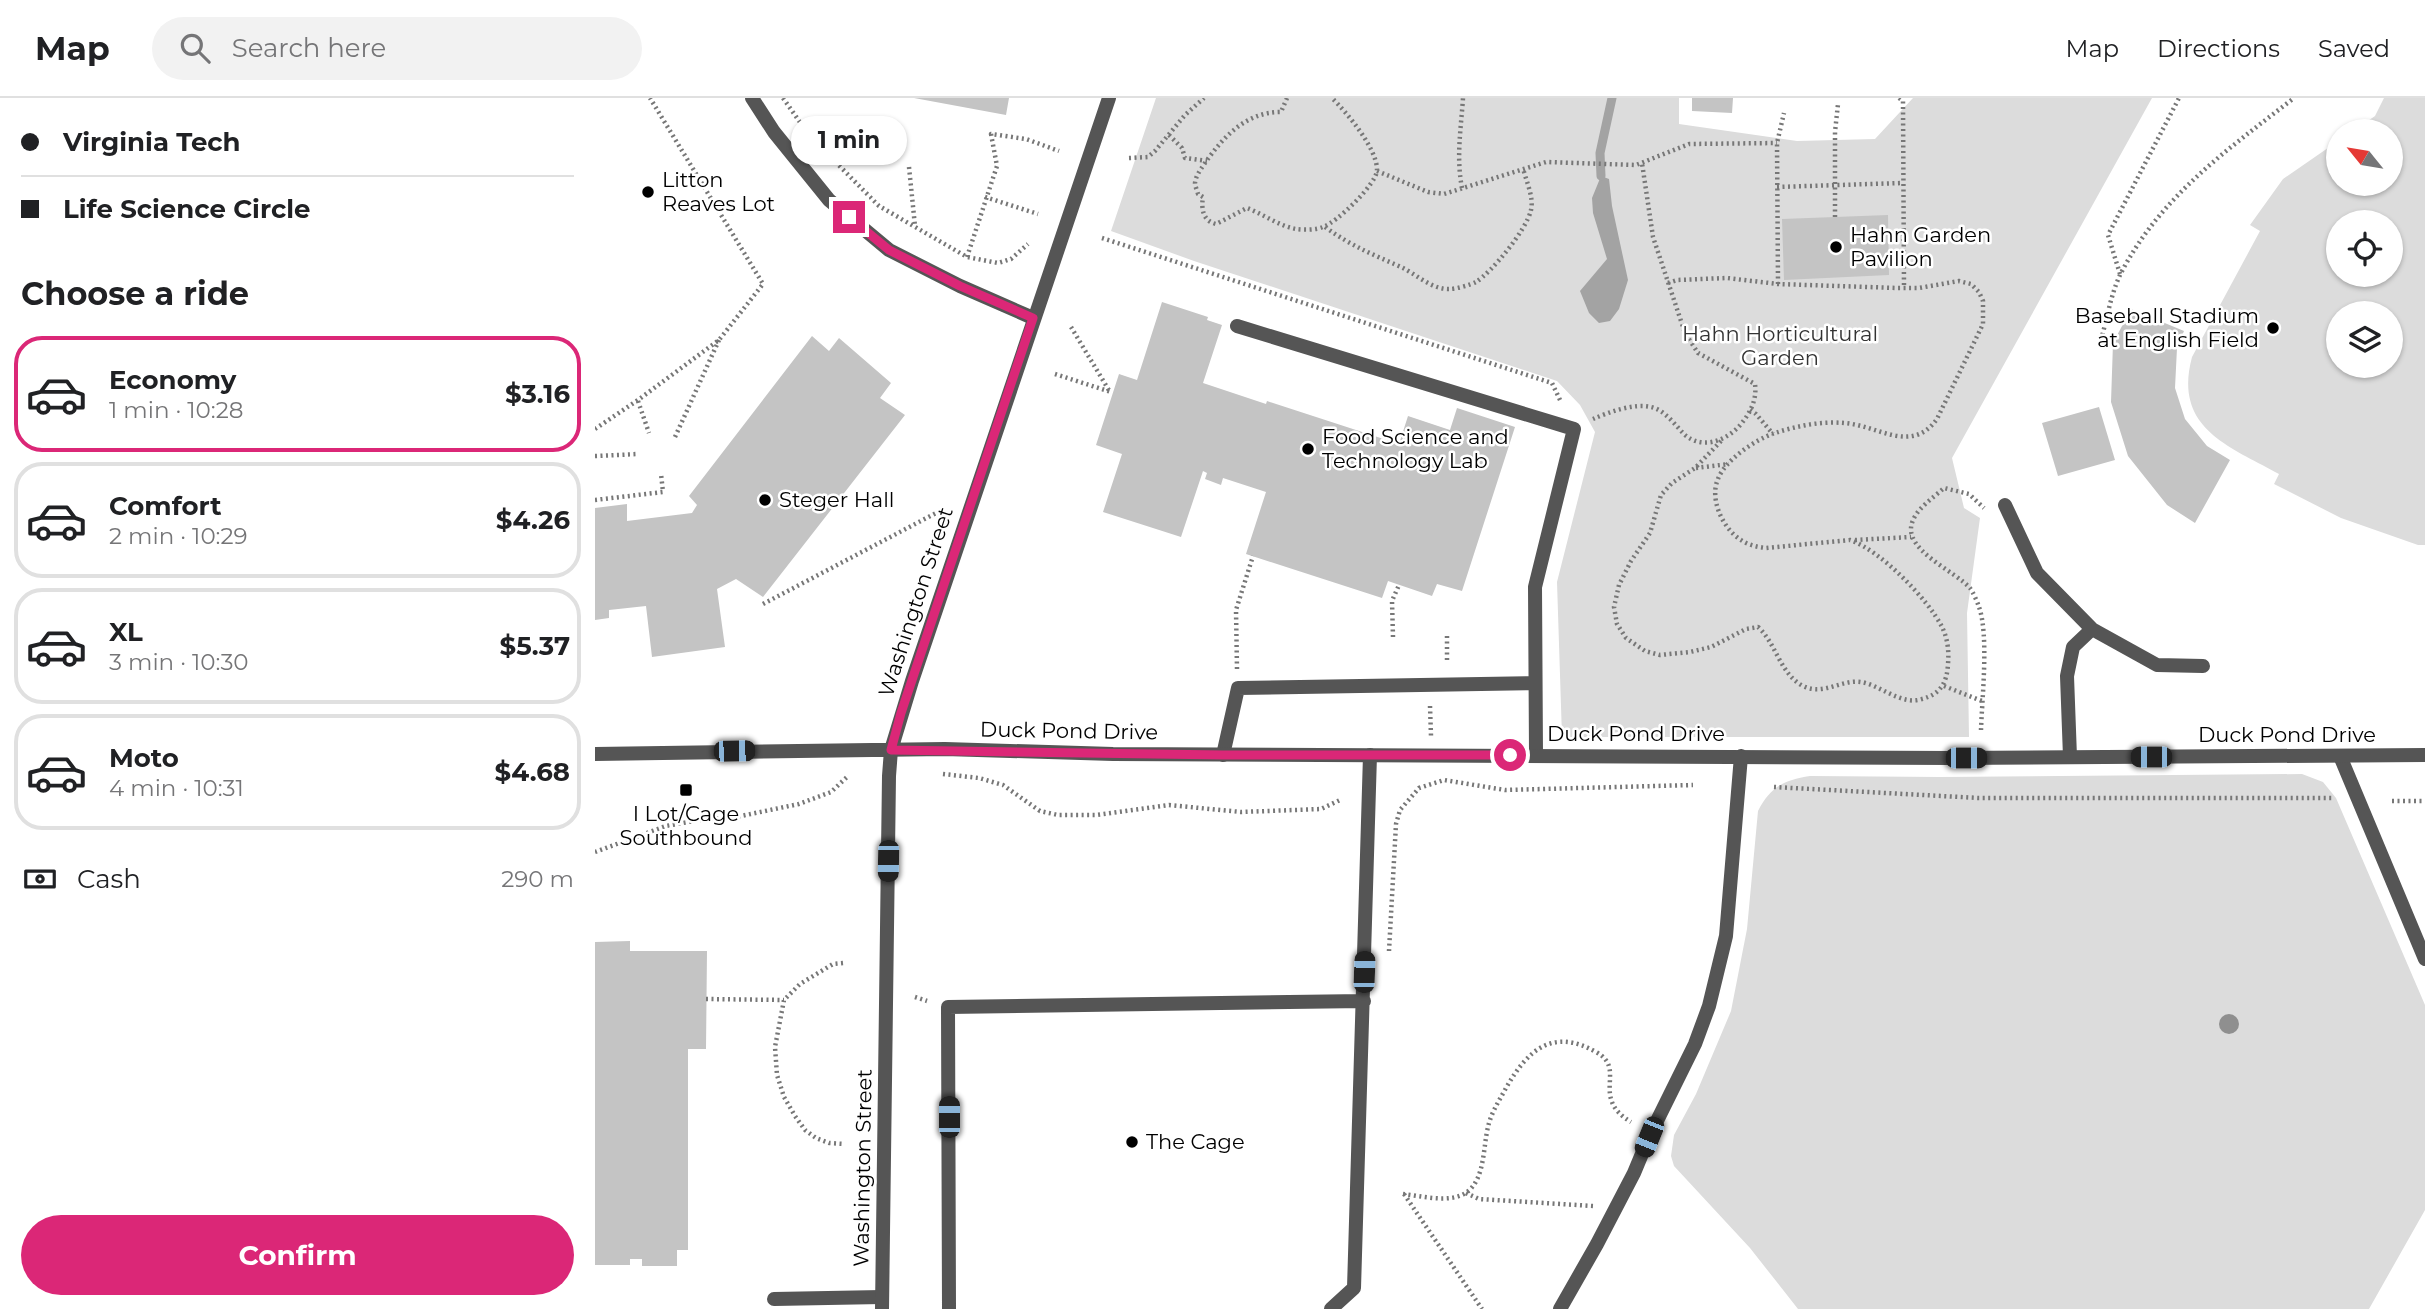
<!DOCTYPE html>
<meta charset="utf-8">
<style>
body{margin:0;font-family:Montserrat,sans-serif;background:#f2f2f2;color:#202124;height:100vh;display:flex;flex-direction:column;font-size:26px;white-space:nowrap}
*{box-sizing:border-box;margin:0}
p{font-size:23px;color:#757577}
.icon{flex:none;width:38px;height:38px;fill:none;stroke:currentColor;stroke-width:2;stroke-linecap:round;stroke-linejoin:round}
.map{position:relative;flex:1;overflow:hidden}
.drawer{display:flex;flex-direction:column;background:#fff;width:595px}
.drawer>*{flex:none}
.banner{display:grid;align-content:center;height:154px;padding:0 21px;background:#fff}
.needle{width:46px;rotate:300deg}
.controls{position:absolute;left:1731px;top:21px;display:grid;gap:14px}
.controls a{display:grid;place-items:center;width:77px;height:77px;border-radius:50%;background:#fff;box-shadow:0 2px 5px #0004;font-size:35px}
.end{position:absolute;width:32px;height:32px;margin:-16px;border:9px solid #db2777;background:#fff;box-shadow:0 0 0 4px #fff}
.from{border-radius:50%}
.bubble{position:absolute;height:49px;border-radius:24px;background:#fff;box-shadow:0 2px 5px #0004;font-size:23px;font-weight:700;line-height:49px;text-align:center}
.car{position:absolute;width:21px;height:42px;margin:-21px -10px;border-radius:9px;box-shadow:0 0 5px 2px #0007;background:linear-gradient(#222 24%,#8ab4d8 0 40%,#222 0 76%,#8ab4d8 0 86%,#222 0)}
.banner b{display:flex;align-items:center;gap:24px;height:66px;font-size:26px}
.banner b+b{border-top:2px solid #e0e0e0}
.banner i{width:18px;height:18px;background:#202124}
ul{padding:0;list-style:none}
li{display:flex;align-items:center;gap:21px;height:116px;margin:0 14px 10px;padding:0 7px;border:4px solid #e0e0e0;border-radius:28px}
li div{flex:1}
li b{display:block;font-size:26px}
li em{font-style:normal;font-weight:700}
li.active{border-color:#db2777}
li>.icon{width:63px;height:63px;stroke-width:1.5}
h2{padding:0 21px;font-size:32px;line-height:84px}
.pay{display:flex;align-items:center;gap:18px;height:77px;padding:0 21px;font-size:26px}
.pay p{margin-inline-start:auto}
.cta{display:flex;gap:14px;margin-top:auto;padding:14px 21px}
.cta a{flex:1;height:80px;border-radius:42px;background:#db2777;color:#fff;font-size:28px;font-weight:700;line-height:80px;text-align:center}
header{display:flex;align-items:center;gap:42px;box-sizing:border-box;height:98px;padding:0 35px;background:#fff;border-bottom:2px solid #e0e0e0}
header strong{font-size:33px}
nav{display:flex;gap:38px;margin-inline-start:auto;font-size:24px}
.search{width:490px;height:63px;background:#f2f2f2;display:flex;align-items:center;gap:18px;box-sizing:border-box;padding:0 24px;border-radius:38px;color:#757577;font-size:26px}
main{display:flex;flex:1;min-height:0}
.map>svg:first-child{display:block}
.green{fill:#dcdcdc;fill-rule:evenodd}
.water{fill:#a3a3a3}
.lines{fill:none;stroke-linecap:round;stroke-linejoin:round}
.stream{stroke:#a3a3a3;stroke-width:9}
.building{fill:#c4c4c4}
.path{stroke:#777;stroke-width:4.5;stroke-dasharray:2 3.5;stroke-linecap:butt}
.service{stroke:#555;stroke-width:14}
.minor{stroke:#555;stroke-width:14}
.tertiary{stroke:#555;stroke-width:14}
.tree{fill:#8f8f8f}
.route{stroke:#db2777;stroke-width:9}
.poi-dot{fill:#000;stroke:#fff;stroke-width:2.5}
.labels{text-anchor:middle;stroke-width:5;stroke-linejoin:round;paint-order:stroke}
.poi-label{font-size:21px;fill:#000;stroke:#fff;text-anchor:start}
.park-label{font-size:21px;fill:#333;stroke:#fff}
.street-label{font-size:21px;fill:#000;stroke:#fff}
</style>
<header>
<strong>Map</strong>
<div class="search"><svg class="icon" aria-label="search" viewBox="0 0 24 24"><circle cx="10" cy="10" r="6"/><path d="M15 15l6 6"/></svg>Search here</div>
<nav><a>Map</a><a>Directions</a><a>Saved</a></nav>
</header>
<main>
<section class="drawer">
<div class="banner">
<b><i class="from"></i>Virginia Tech</b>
<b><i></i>Life Science Circle</b>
</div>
<h2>Choose a ride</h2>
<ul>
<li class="active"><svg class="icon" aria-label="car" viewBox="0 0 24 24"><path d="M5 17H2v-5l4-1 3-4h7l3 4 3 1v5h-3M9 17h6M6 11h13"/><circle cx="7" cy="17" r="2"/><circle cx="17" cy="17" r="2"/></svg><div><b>Economy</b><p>1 min · 10:28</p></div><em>$3.16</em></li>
<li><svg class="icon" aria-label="car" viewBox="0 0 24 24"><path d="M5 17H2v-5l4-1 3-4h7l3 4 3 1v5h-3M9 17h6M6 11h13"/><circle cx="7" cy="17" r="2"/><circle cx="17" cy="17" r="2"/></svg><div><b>Comfort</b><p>2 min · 10:29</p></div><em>$4.26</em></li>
<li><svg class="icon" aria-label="car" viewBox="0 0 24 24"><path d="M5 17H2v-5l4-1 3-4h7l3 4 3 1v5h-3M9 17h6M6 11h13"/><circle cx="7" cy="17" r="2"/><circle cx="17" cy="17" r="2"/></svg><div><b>XL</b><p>3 min · 10:30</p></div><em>$5.37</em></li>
<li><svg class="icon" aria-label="car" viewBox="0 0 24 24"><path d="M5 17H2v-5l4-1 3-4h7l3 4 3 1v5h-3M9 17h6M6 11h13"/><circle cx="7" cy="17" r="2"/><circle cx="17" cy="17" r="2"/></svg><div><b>Moto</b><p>4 min · 10:31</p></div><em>$4.68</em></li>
</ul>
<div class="pay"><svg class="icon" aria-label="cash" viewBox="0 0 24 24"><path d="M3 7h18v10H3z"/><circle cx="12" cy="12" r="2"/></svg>Cash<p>290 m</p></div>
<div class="cta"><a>Confirm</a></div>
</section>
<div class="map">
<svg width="1830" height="1211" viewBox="0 0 1830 1211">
<rect width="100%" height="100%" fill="#fff"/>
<path class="green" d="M561,0H1084V26L1202,43L1280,41L1318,0H1557L1357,360L1369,410L1385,420L1372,515L1374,639H967L962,484L1000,334L985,307L962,283L599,163L516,133Z
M1789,0H1830V447H1823L1746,420L1679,386L1684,376C1633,348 1578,330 1597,259L1665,133L1655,127L1688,81L1743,43V86H1796V33H1758L1780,18ZM1796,124V177H1743V124ZM1796,215V268H1743V215Z
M1707,676L1728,684L1741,700L1830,907V1112L1774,1211H1203L1155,1150L1079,1068L1076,1058L1079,1037L1101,996L1136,913L1152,831L1163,713C1175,689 1189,682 1215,678L1345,679Z"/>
<path class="water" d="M1006,78L1014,81L1017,108L1033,182L1024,211L1015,223L1004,225L994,215L985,193L1012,161L998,115L997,100Z"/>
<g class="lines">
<path class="stream" d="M1006,78L1005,55L1017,0"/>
</g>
<path class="building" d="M319,0H414L411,17Z
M1097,0H1138L1137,15L1097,13Z
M1293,117L1294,177L1189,182L1187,121Z
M567,204L613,219L612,222L627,227L608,285L671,306L672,303L804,346L813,318L855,332L862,310L920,329L867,493L842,486L837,498L793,483L787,500L651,456L671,394L628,380L626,387L610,381L612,375L608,373L586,439L508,414L527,356L501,347L524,276L542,282Z
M1536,211L1589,233L1582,250L1580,290L1590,321L1612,348L1635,362L1600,425L1572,407L1533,358L1516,304L1518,245Z
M217,238L234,253L244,240L296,285L285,300L310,317L168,499L141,481L122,491L130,549L57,559L51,508L14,512V520L0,522V410L32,406V423L97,415L102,407L94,398Z
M1504,309L1520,362L1463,378L1447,325Z
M35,843V853H112L111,951H93V1152H82V1168H47V1161H35V1167H0V844Z"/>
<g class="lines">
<path class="path" d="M188,0L214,37L284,108L372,159L403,165L416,161L433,146
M692,0L686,14C651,14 629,38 610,65C606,71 601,77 600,85C600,88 602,92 603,96L608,99C606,111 608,123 621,126L652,110C668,116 684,128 701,131C709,132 721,132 728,129C741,125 782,86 782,72C782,50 752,15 737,0
M1304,0L1308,3L1309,190
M574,37L587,50L590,60L612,63
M534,60L553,59L560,53L590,17L609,0
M314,69L320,128
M782,73L833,94L849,96L951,64L1041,67L1094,46L1182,45
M1182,89L1307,85
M867,90C861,59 866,31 868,0
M390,99L443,116
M1240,119V34L1243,6
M730,129C758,149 777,156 806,169C821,176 837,192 855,191C861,191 875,187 881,184C897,174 932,131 936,112C939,99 931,83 928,70
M507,140L957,285L966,304
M372,159L402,68L396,36L431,41L464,53
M1525,176L1513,137L1584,0
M1073,185L1082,182L1132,180L1183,186L1302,190H1324L1364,183L1376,186L1384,194L1388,203V226L1342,321C1316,357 1283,327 1249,325C1227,323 1201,328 1180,335C1161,341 1130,362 1123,381C1114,401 1128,431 1146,442C1153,447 1162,449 1171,450L1255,442C1285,452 1333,501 1347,529C1353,541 1354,554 1353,566C1352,584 1346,596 1327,601C1307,608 1285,587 1266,584C1247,581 1228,598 1208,588C1185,576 1181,545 1163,529L1151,531L1116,549L1095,554L1065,557L1050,553L1031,540L1022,526L1019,509L1024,487L1036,463L1055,435L1066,397L1077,385L1100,370L1128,341
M1183,186L1182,45L1189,15
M476,229L515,294
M1506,242C1512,221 1516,195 1526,175C1566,98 1632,52 1699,0
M460,276L516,294
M43,303L54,335
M1155,312L1161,316L1178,336
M998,321C1014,314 1039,305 1056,309C1070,312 1080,327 1089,336C1107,353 1133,342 1146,326C1156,314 1162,301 1160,286L1103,255L1090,235L1058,139L1047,65
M0,331L43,302L124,242L168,186L55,0
M80,339L124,242
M0,358L43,356
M1101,370L1134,366
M0,402L68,394L66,376
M1260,442L1316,439
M168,506L341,415
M852,538V565
M798,539L797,503L804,487
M642,571L641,512L658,458
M1349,588L1387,603
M835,608L836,638
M1386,632C1387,600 1394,537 1384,509C1382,503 1378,494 1375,490C1360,473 1308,452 1317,425C1321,411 1338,400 1349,390L1374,396L1389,410
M348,676L384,680L408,687L445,713L463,717H502L574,707L646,714L726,711L745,702
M1179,689L1384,700H1738
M1797,703H1830
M0,754L71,728L110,721L141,719L204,706L236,694L252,679
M794,853L801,726L805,712L824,690L849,682L910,692L1098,687
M248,865L238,866L205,886L189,902L180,949L182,977L189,999L200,1018L210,1032L221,1040L234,1045L250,1046
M320,899L332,903
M111,901L189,902
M871,1095L884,1101L998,1108
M808,1096C827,1098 856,1106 872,1094C890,1081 888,1049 893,1029C896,1015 904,1003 911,990C932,953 957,929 1001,954C1033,971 994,999 1036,1024
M809,1096L887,1211"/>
<path class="service" d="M642,228L979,331L940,489L941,656
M1410,407L1442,475L1497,531L1562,567L1608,568
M628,657L643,590L940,585
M1745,658L1830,861
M1475,659L1472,578L1478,549L1497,531
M179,1201L287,1199
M354,1211L353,909L769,903
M736,1211L759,1190L775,657
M965,1211L1002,1146L1039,1075L1054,1039L1100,946L1114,908L1131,838L1146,658"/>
<path class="minor" d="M157,0L179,34L234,102L294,152L365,188L438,220
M287,1211L294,678L296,652"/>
<path class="tertiary" d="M296,652L317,583L514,0
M0,656L350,651L518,656L1357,660L1830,657"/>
</g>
<circle class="tree" cx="1634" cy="926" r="10"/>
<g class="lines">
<path class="route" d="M254,119L294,152L365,188L438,220L306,615L296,652L628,657H915"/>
</g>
<g class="poi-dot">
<circle cx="53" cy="94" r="7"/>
<circle cx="1241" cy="149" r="7"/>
<circle cx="1678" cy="230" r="7"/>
<circle cx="713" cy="351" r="7"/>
<circle cx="170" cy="402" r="7"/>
<rect x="84" y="685" width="14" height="14" rx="3.5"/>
<circle cx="537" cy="1044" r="7"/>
</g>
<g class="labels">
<g class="poi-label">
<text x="67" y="89">Litton<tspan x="67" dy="24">Reaves Lot</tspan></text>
<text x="1255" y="144">Hahn Garden<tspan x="1255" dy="24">Pavilion</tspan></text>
<text x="1664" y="225" text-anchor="end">Baseball Stadium<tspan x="1664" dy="24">at English Field</tspan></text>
<text x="727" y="346">Food Science and<tspan x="727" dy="24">Technology Lab</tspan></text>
<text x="184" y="409">Steger Hall</text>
<text x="91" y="723" text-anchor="middle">I Lot/Cage<tspan x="91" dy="24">Southbound</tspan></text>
<text x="551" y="1051">The Cage</text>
</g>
<g class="park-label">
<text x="1185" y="243">Hahn Horticultural<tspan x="1185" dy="24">Garden</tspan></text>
</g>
<g class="street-label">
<text transform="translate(321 504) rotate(-72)" y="7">Washington Street</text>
<text transform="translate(474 633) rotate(1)" y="7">Duck Pond Drive</text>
<text x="1041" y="643">Duck Pond Drive</text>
<text x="1692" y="644">Duck Pond Drive</text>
<text transform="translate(268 1070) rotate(-89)" y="7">Washington Street</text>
</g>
</g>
</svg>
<div class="controls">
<a><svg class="needle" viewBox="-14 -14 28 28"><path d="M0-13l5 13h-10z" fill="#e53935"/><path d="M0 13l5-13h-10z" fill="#757577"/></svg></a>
<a><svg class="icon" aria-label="locate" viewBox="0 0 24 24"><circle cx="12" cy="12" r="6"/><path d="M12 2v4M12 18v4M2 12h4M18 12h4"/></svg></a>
<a><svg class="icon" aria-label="layers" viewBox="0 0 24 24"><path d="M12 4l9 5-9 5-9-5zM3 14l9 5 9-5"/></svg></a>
</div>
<i class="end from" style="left:915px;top:657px"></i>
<i class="end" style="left:254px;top:119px"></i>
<div class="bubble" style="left:196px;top:18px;width:116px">1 min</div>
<i class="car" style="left:139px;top:653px;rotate:89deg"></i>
<i class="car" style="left:1556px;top:659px;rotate:270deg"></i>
<i class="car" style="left:1371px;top:660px;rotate:90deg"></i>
<i class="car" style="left:293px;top:763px;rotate:181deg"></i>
<i class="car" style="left:769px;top:874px;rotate:2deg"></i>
<i class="car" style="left:354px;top:1019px;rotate:0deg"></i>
<i class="car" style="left:1054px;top:1039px;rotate:202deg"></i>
</div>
</main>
